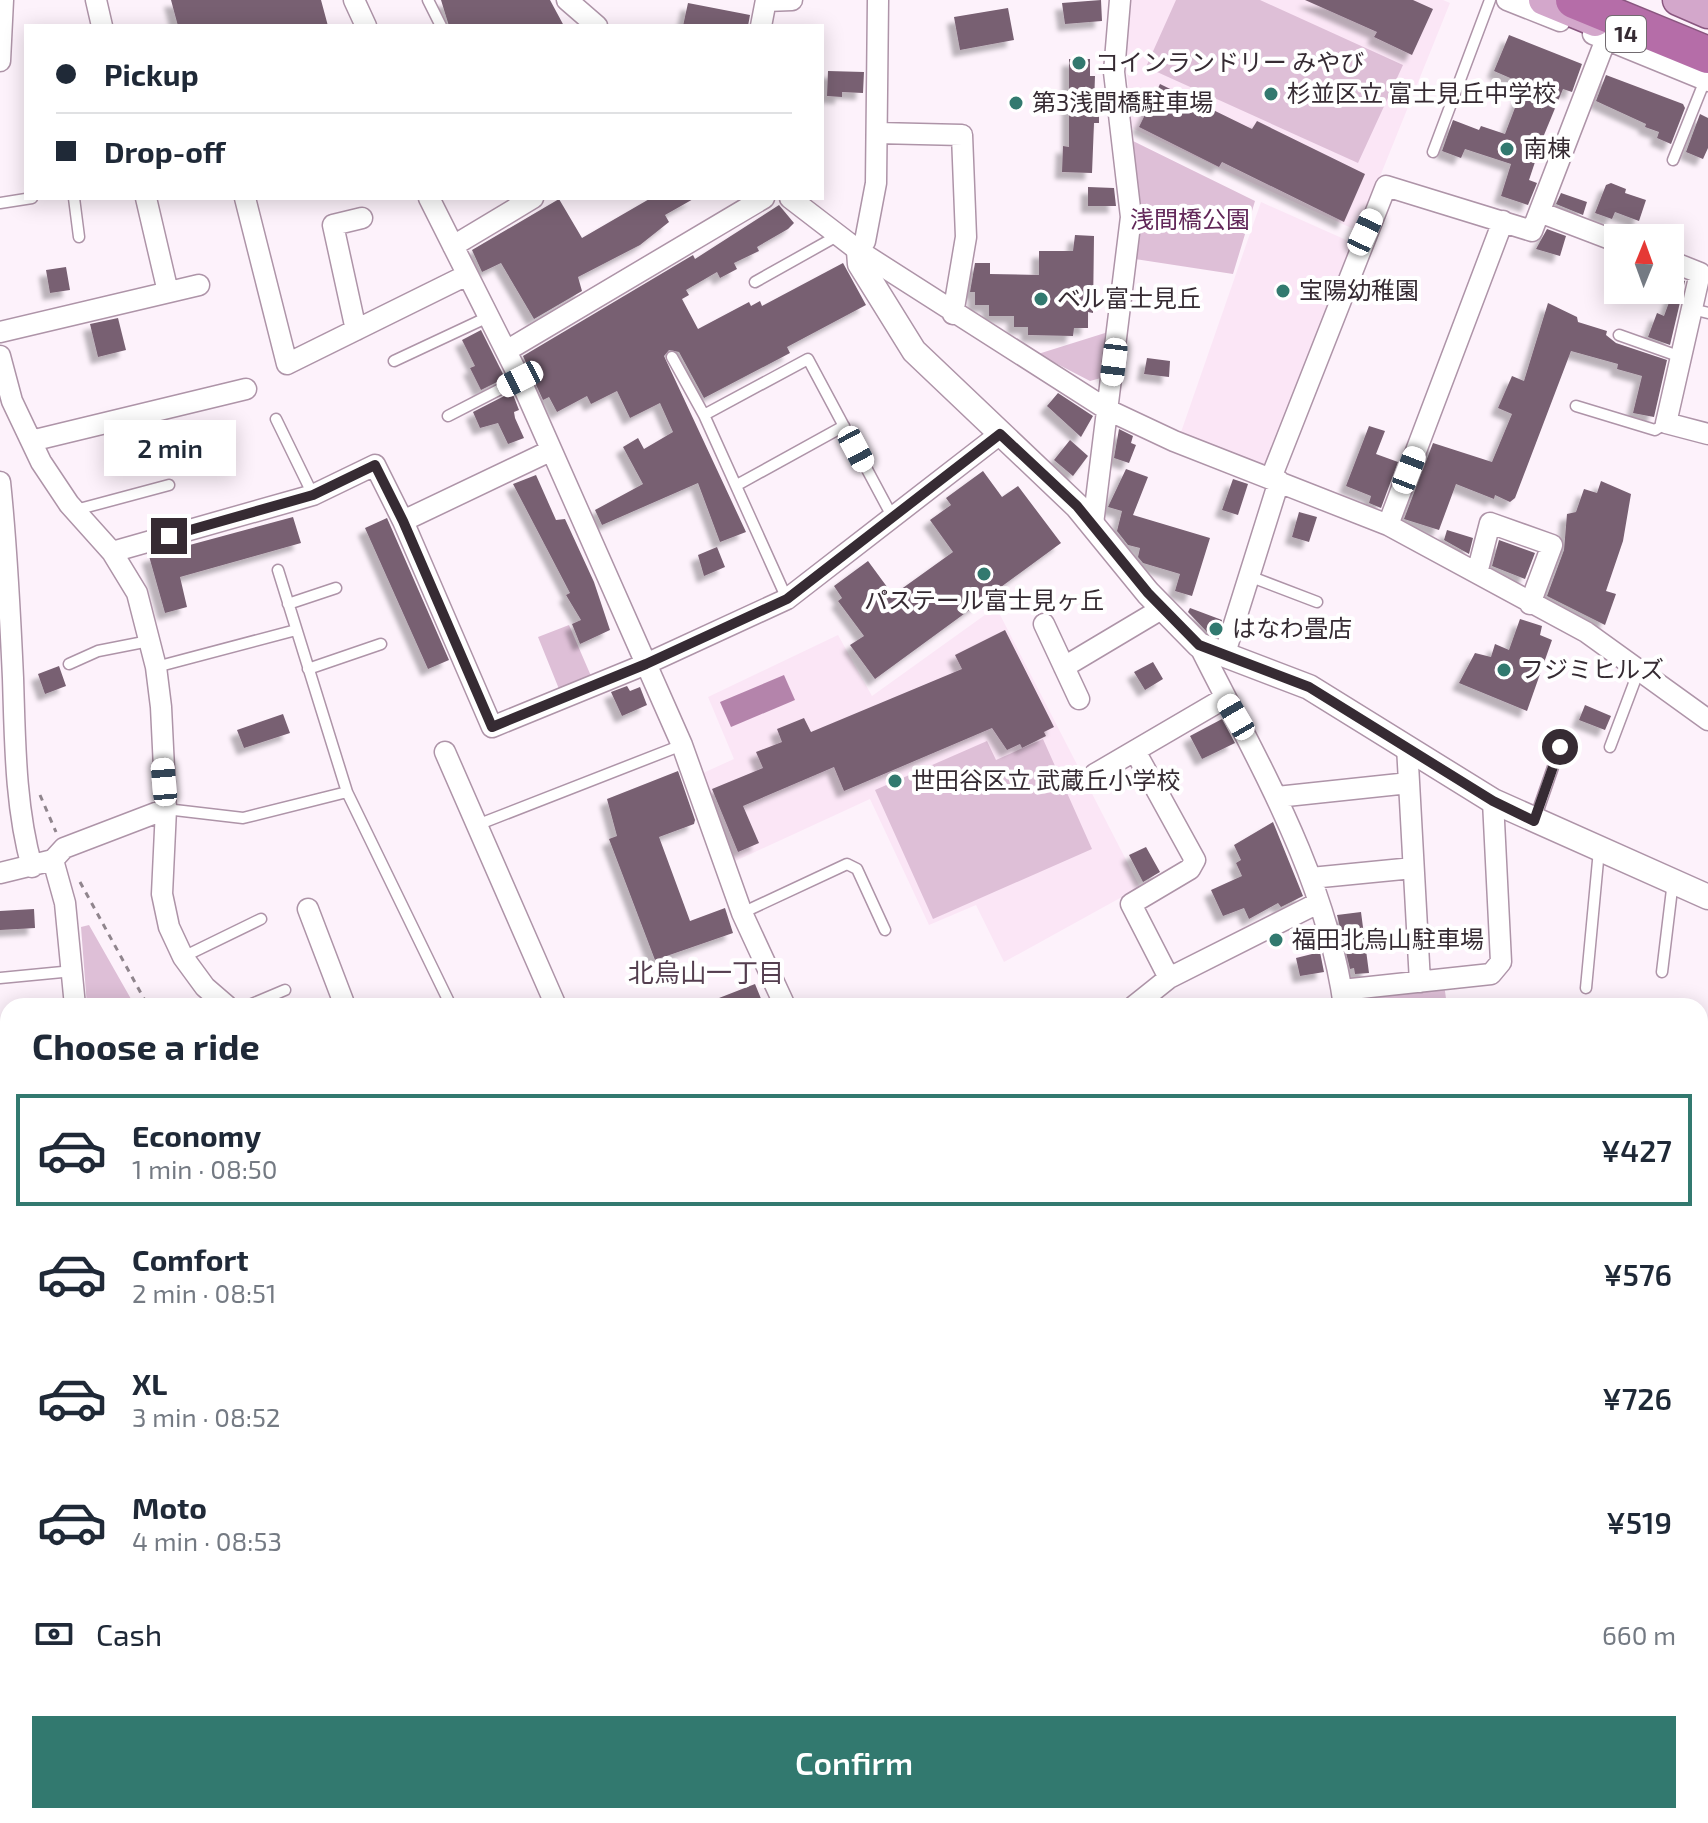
<!DOCTYPE html>
<meta charset="utf-8">
<style>
body{margin:0;font-family:"Exo 2","Noto Sans JP",sans-serif;background:#f6f6f7;color:#1f2937;height:100vh;display:flex;flex-direction:column;font-size:30px;white-space:nowrap}
*{box-sizing:border-box;margin:0}
p{font-size:26px;color:#747a83}
.icon{flex:none;width:44px;height:44px;fill:none;stroke:currentColor;stroke-width:2;stroke-linecap:round;stroke-linejoin:round}
.map{position:relative;flex:1;overflow:hidden}
.sheet{position:absolute;left:0px;top:998px;width:1708px;height:826px;display:flex;flex-direction:column;background:#fff;border-radius:24px 24px 0 0;box-shadow:0 4px 20px #0003}
.sheet>*{flex:none}
.top-card{position:absolute;left:24px;top:24px;width:800px;height:176px;border-radius:0px;box-shadow:0 4px 20px #0003;display:grid;align-content:center;height:176px;padding:0 32px;background:#fff}
.needle{width:52px;rotate:1deg}
.tools{position:absolute;left:1604px;top:224px;display:grid;gap:16px}
.tools a{display:grid;place-items:center;width:80px;height:80px;border-radius:0px;background:#fff;box-shadow:0 4px 20px #0003;font-size:40px}
.end{position:absolute;width:36px;height:36px;margin:-18px;border:10px solid #362b33;background:#fff;box-shadow:0 0 0 4px #fff}
.from{border-radius:50%}
.bubble{position:absolute;height:56px;border-radius:0px;background:#fff;box-shadow:0 4px 20px #0003;font-size:26px;font-weight:600;line-height:56px;text-align:center}
.car{position:absolute;width:24px;height:48px;margin:-24px -12px;border-radius:10px;box-shadow:0 0 6px 2px #0007;background:linear-gradient(#fff 24%,#345 0 40%,#fff 0 76%,#345 0 86%,#fff 0)}
.top-card b{display:flex;align-items:center;gap:28px;height:76px;font-size:30px}
.top-card b+b{border-top:2px solid #e0e1e3}
.top-card i{width:20px;height:20px;background:#1f2937}
ul{padding:0;list-style:none}
li{display:flex;align-items:center;gap:24px;height:112px;margin:0 16px 12px;padding:0 16px;border:4px solid transparent;border-radius:0px}
li div{flex:1}
li b{display:block;font-size:30px}
li em{font-style:normal;font-weight:600}
li.selected{border-color:#32796f}
li>.icon{width:72px;height:72px;stroke-width:1.5}
h2{padding:0 32px;font-size:36px;line-height:96px}
.pay{display:flex;align-items:center;gap:20px;height:88px;padding:0 32px;font-size:30px}
.pay p{margin-inline-start:auto}
.primary-button{display:flex;gap:16px;margin-top:auto;padding:16px 32px}
.primary-button a{flex:1;height:92px;border-radius:0px;background:#32796f;color:#fff;font-size:32px;font-weight:600;line-height:92px;text-align:center}
.map>svg:first-child{display:block}
.built{fill:#fbe6f6}
.green{fill:#debfd7}
.water{fill:#b484ab}
.building{fill:#786072;filter:url(#shadow)}
.lines{fill:none;stroke-linecap:round;stroke-linejoin:round}
.service-casing{stroke:#ae94a8;stroke-width:13}
.minor-casing{stroke:#ae94a8;stroke-width:23}
.tertiary-casing{stroke:#ae94a8;stroke-width:27}
.primary-casing{stroke:#89567f;stroke-width:33}
.motorway-casing{stroke:#89567f;stroke-width:39}
.path{stroke:#90858d;stroke-width:3;stroke-dasharray:6 6;stroke-linecap:butt}
.service{stroke:#fff;stroke-width:10}
.minor{stroke:#fff;stroke-width:20}
.tertiary{stroke:#fff;stroke-width:24}
.primary{stroke:#d3a7cb;stroke-width:30}
.motorway{stroke:#b56da8;stroke-width:36}
.route{stroke:#362b33;stroke-width:10}
.poi-dot{fill:#32796f;stroke:#fff;stroke-width:3}
.labels{text-anchor:middle;stroke-width:8;stroke-linejoin:round;paint-order:stroke}
.shield{fill:#fff;stroke:#726b70;stroke-width:2}
.shield-label{font-size:22px;font-weight:bold;fill:#362b33}
.poi-label{font-size:24px;fill:#362b33;stroke:#fff;text-anchor:start}
.park-label{font-size:24px;fill:#622759;stroke:#fff}
.neighbourhood-label{font-size:26px;fill:#543e4f;stroke:#fff}
</style>
<div class="map">
<svg width="1708" height="1823" viewBox="0 0 1708 1823">
<defs>
<filter id="shadow"><feDropShadow dx="-7" dy="7" stdDeviation="2" flood-color="#0004"/></filter>
</defs>
<rect width="100%" height="100%" fill="#fdf2fb"/>
<path class="built" d="M1130,0H1443L1450,3L1358,231L1132,128L1126,61Z
M1261,202L1353,243L1271,459L1258,469L1180,435Z
M996,607L1140,887L1004,962L976,905L929,925L870,799L733,862L703,773L734,759L708,697L838,635L872,696Z"/>
<path class="green" d="M1176,0H1260L1403,65L1358,163L1146,67Z
M1133,141L1255,201L1233,274L1135,259L1141,215Z
M1105,333L1101,378L1090,381L1038,354Z
M569,625L591,676L559,689L538,637Z
M1043,739L1092,849L933,919L875,790L987,741L996,760Z
M89,925L135,1006H87L81,927Z
M1444,984L1447,1006H1353L1351,1000L1359,994Z"/>
<path class="water" d="M784,675L795,700L731,727L720,702Z"/>
<path class="building" d="M171,0H321L328,26H178Z
M441,0H550L564,26H449Z
M1101,0L1102,21L1065,24L1062,3Z
M1305,0H1413L1433,9L1412,55L1374,37L1377,32Z
M688,3L750,15L748,26H683Z
M1008,8L1014,40L960,50L954,17Z
M1509,35L1582,64L1572,92L1563,89L1544,135L1529,180L1537,183L1528,205L1501,196L1511,164L1465,149L1461,158L1442,151L1453,120L1479,130L1481,126L1505,134L1524,84L1494,71Z
M1069,59H1090V76H1095L1094,104H1099V123H1094L1092,173L1062,172L1063,146L1069,147Z
M828,71L864,72L863,93L842,92V97L827,96Z
M1606,75L1683,104L1685,108L1671,144L1657,138L1659,132L1645,127L1646,124L1596,101Z
M1160,84L1252,129L1257,121L1365,174L1344,222L1222,162L1219,167L1139,127Z
M1700,114L1708,118V148L1703,159L1686,152Z
M1611,183L1626,189L1625,193L1646,200L1639,221L1615,212L1612,219L1595,213L1606,185Z
M1088,187L1114,188L1116,206H1088Z
M1561,193L1587,202L1583,215L1556,204Z
M651,198H695L665,215L669,222L640,245L578,277L582,291L534,319L501,263L482,272L472,250L559,199L582,238Z
M779,205L794,223L788,229L757,247L759,251L734,263L737,269L720,278L717,272L686,290L689,295L682,299L698,329L749,302L751,306L760,301L762,306L843,263L866,305L787,347L790,353L704,398L679,352L669,350L664,356L746,532L720,542L698,483L602,525L595,510L643,484L623,447L638,438L644,449L673,432L660,403L630,418L617,391L591,404L587,396L557,412L549,397L543,400L523,356L693,255L695,259Z
M1547,229L1566,236L1560,256L1536,249Z
M1075,235L1094,236L1093,313L1088,312V328H1074L1073,336L1028,335V327H1014V316H989V305H975V292H970L975,263H990V274L1039,275V251H1073Z
M66,267L70,290L50,293L46,270Z
M1678,278L1685,281L1670,345L1648,337L1657,313L1664,316Z
M1548,303L1577,317L1578,322L1607,331L1606,335L1616,343L1667,360L1654,417L1633,413L1642,376L1617,369L1618,364L1571,351L1515,498L1510,502L1495,495L1494,499L1456,484L1439,530L1404,519L1433,443L1492,462L1512,414L1498,408L1512,376L1524,381Z
M118,318L126,350L98,357L90,324Z
M481,330L505,378L481,390L470,368L475,366L462,340Z
M1147,358L1170,361L1169,377L1144,374Z
M512,392L519,410L514,412L515,418L524,438L508,444L498,423L480,428L473,412Z
M1058,393L1093,416L1081,437L1047,406Z
M1369,426L1385,431L1376,454L1398,462L1381,508L1369,503L1371,496L1346,486Z
M1119,429L1133,436L1131,443L1136,445L1129,463L1114,458Z
M1070,440L1088,456L1073,476L1054,460Z
M1126,469L1148,477L1133,515L1210,538L1192,596L1175,591L1180,574L1143,563L1138,557L1140,548L1128,545L1117,531L1122,511L1108,507Z
M983,471L1002,497L1018,486L1061,543L875,679L850,645L864,636L838,601L842,598L834,586L868,561L893,595L953,552L930,520L951,505L946,498Z
M536,475L556,520L565,519L594,582L610,630L580,644L572,624L581,620L566,595L570,593L513,484Z
M1233,479L1248,484L1238,515L1222,510Z
M1601,481L1631,494L1623,541L1606,591L1616,594L1605,625L1547,596L1564,550L1567,514L1576,512L1584,489L1597,493Z
M1299,512L1317,517L1309,542L1292,537Z
M293,517L301,543L180,577L187,607L165,613L149,556Z
M387,518L449,660L428,669L365,528Z
M1447,530L1473,538L1469,554L1444,540Z
M1499,540L1535,553L1525,579L1492,566Z
M717,547L725,567L704,576L698,555Z
M1190,608L1222,620L1217,636L1207,632L1188,612Z
M1520,619L1542,626L1540,635L1552,640L1527,711L1459,683L1475,653L1491,657L1495,644L1509,650Z
M1005,630L1054,727L1044,732L1046,736L1022,748L1020,744L1007,750L992,728L844,791L834,767L743,806L759,843L738,852L712,789L763,768L756,752L782,742L777,729L804,718L811,732L962,669L955,655Z
M1153,662L1163,679L1145,690L1134,672Z
M59,666L66,686L45,694L38,674Z
M627,686L630,691L640,687L647,705L622,716L611,692Z
M1585,705L1611,716L1605,730L1579,720Z
M283,714L290,733L244,748L237,730Z
M1222,719L1235,743L1202,759L1190,736Z
M678,771L695,820L694,824L659,837L690,921L725,908L733,933L655,960L609,839L617,836L607,799Z
M1273,822L1303,896L1281,907L1278,903L1249,919L1244,908L1223,916L1211,890L1242,876L1236,863L1241,860L1234,845Z
M1146,847L1160,872L1143,882L1129,855Z
M34,909L35,928L0,930V911Z
M1361,912L1369,973L1355,974L1354,968L1350,969L1337,915Z
M1320,952L1324,972L1300,976L1296,958Z
M755,984L764,1006H701V1005Z"/>
<g class="lines">
<defs>
<path id="service" d="M428,0L441,26
M1433,152L1490,0
M1673,160L1705,80
M74,198L79,237
M0,203L32,198
M755,282L837,236
M1692,309L1708,313
M1619,335L1681,357
M672,357L704,415L787,599
M394,361L488,317
M1576,406L1655,430L1666,423
M704,415L808,359L893,518
M448,416L520,379
M276,419L313,495
M737,485L844,426
M77,514L83,508L169,485
M278,570L347,792L451,1006
M1249,576L1317,602
M288,604L336,588
M69,664L98,651L149,641
M156,667L296,630
M308,669L381,644
M1610,747L1639,670
M166,809L243,818L347,792
M1535,819L1560,747
M477,825L682,745
M742,913L847,864L857,869L885,930
M183,957L261,919
M1662,972L1673,881
M0,978L73,971
M1586,988L1599,850
M247,1006L285,990
M0,1074L8,1073
M1235,1816L1236,1823
M950,1823L951,1816"/>
<path id="minor" d="M96,0L102,26
M354,0L366,26
M567,0L597,26
M1507,0L1560,21
M766,1L792,0
M761,26L766,0
M1593,34L1708,81
M0,61L3,0
M877,133L962,135L966,237L953,314
M146,198L168,292
M245,198L287,364L467,275
M429,198L520,379L682,745L742,913L785,1006
M790,198L859,251L1108,410L1174,441L1388,525L1586,632L1708,720
M1542,213L1618,242
M453,246L533,198
M859,251L865,241L876,183L878,0
M1670,261L1700,273L1666,423L1708,434
M356,330L333,225L362,218
M0,332L199,285
M506,351L764,198
M0,356L12,401L41,462L69,504L112,552L137,593L156,667L161,707L166,809L162,894L169,927L183,957L205,987L227,1006
M31,441L246,389
M1271,478L1386,186L1532,231L1606,39
M0,482C7,548 10,612 13,678C15,740 15,807 32,867
M403,521L550,451
M1093,524L1131,217L1114,72L1120,0
M1388,525L1503,221
M112,552L313,495L375,465L403,521L492,727L646,664L787,599L1000,434
M1477,573L1490,523L1552,545L1530,604
M1044,624L1079,699
M1199,645C1257,761 1326,875 1344,1006
M1225,653L1279,481
M1064,667L1163,608
M1407,746L1420,982
M1135,751L1195,860L1190,869L1131,904L1169,978
M445,752L556,1006
M1095,774L1225,698
M1277,797L1409,783
M53,860L65,903L75,1006
M0,873L53,860L64,848L166,809
M1311,878L1413,868
M308,909L345,1006
M1342,990L1491,974L1501,962L1493,801
M1134,1006L1169,978L1318,903
M1700,1058H1708
M1700,1124L1708,1126
M0,1165L8,1167
M0,1407L8,1406
M1700,1474L1708,1554
M0,1595H8
M732,1816L739,1823
M1371,1816L1372,1823
M0,1822L41,1819L86,1823
M225,1823L226,1816
M361,1823V1816
M435,1823V1816
M1109,1823L1110,1816
M1515,1823L1516,1816"/>
<path id="tertiary" d="M859,251L860,264L914,351L1077,506L1148,593L1199,645L1309,687L1493,801L1708,897"/>
<path id="primary" d="M1544,0L1595,21
M1678,0L1708,13"/>
<path id="motorway" d="M1574,0L1708,55"/>
</defs>
<use href="#service" class="service-casing"/>
<use href="#minor" class="minor-casing"/>
<use href="#tertiary" class="tertiary-casing"/>
<use href="#primary" class="primary-casing"/>
<use href="#motorway" class="motorway-casing"/>
<path class="path" d="M40,795L56,832
M80,882L148,1006"/>
<use href="#service" class="service"/>
<use href="#minor" class="minor"/>
<use href="#tertiary" class="tertiary"/>
<use href="#primary" class="primary"/>
<use href="#motorway" class="motorway"/>
</g>
<g class="lines">
<path class="route" d="M169,536L313,495L375,465L403,521L492,727L646,664L787,599L1000,434L1077,506L1148,593L1199,645L1309,687L1493,801L1534,821L1560,747"/>
</g>
<g class="poi-dot">
<circle cx="1079" cy="63" r="8"/>
<circle cx="1271" cy="94" r="8"/>
<circle cx="1016" cy="103" r="8"/>
<circle cx="1507" cy="149" r="8"/>
<circle cx="1283" cy="291" r="8"/>
<circle cx="1041" cy="299" r="8"/>
<circle cx="984" cy="574" r="8"/>
<circle cx="1216" cy="629" r="8"/>
<circle cx="1504" cy="670" r="8"/>
<circle cx="895" cy="781" r="8"/>
<circle cx="1276" cy="940" r="8"/>
</g>
<g class="labels">
<rect class="shield" x="1606" y="16" width="40" height="36" rx="6"/>
<g class="shield-label">
<text x="1626" y="42">14</text>
</g>
<g class="poi-label">
<text x="1095" y="71">コインランドリー みやび</text>
<text x="1287" y="102">杉並区立 富士見丘中学校</text>
<text x="1032" y="111">第3浅間橋駐車場</text>
<text x="1523" y="157">南棟</text>
<text x="1299" y="299">宝陽幼稚園</text>
<text x="1057" y="307">ベル富士見丘</text>
<text x="984" y="609" text-anchor="middle">パステール富士見ヶ丘</text>
<text x="1232" y="637">はなわ畳店</text>
<text x="1520" y="678">フジミヒルズ</text>
<text x="911" y="789">世田谷区立 武蔵丘小学校</text>
<text x="1292" y="948">福田北烏山駐車場</text>
</g>
<g class="park-label">
<text x="1190" y="228">浅間橋公園</text>
</g>
<g class="neighbourhood-label">
<text x="706" y="982">北烏山一丁目</text>
</g>
</g>
</svg>
<div class="tools">
<a><svg class="needle" viewBox="-14 -14 28 28"><path d="M0-13l5 13h-10z" fill="#e53935"/><path d="M0 13l5-13h-10z" fill="#747a83"/></svg></a>
</div>
<i class="end from" style="left:1560px;top:747px"></i>
<i class="end" style="left:169px;top:536px"></i>
<div class="bubble" style="left:104px;top:420px;width:132px">2 min</div>
<i class="car" style="left:1365px;top:232px;rotate:25deg"></i>
<i class="car" style="left:1114px;top:362px;rotate:187deg"></i>
<i class="car" style="left:520px;top:379px;rotate:243deg"></i>
<i class="car" style="left:856px;top:449px;rotate:152deg"></i>
<i class="car" style="left:1409px;top:470px;rotate:21deg"></i>
<i class="car" style="left:1236px;top:717px;rotate:330deg"></i>
<i class="car" style="left:164px;top:782px;rotate:355deg"></i>
<div class="top-card">
<b><i class="from"></i>Pickup</b>
<b><i></i>Drop-off</b>
</div>
<section class="sheet">
<h2>Choose a ride</h2>
<ul>
<li class="selected"><svg class="icon" aria-label="car" viewBox="0 0 24 24"><path d="M5 17H2v-5l4-1 3-4h7l3 4 3 1v5h-3M9 17h6M6 11h13"/><circle cx="7" cy="17" r="2"/><circle cx="17" cy="17" r="2"/></svg><div><b>Economy</b><p>1 min · 08:50</p></div><em>¥427</em></li>
<li><svg class="icon" aria-label="car" viewBox="0 0 24 24"><path d="M5 17H2v-5l4-1 3-4h7l3 4 3 1v5h-3M9 17h6M6 11h13"/><circle cx="7" cy="17" r="2"/><circle cx="17" cy="17" r="2"/></svg><div><b>Comfort</b><p>2 min · 08:51</p></div><em>¥576</em></li>
<li><svg class="icon" aria-label="car" viewBox="0 0 24 24"><path d="M5 17H2v-5l4-1 3-4h7l3 4 3 1v5h-3M9 17h6M6 11h13"/><circle cx="7" cy="17" r="2"/><circle cx="17" cy="17" r="2"/></svg><div><b>XL</b><p>3 min · 08:52</p></div><em>¥726</em></li>
<li><svg class="icon" aria-label="car" viewBox="0 0 24 24"><path d="M5 17H2v-5l4-1 3-4h7l3 4 3 1v5h-3M9 17h6M6 11h13"/><circle cx="7" cy="17" r="2"/><circle cx="17" cy="17" r="2"/></svg><div><b>Moto</b><p>4 min · 08:53</p></div><em>¥519</em></li>
</ul>
<div class="pay"><svg class="icon" aria-label="cash" viewBox="0 0 24 24"><path d="M3 7h18v10H3z"/><circle cx="12" cy="12" r="2"/></svg>Cash<p>660 m</p></div>
<div class="primary-button"><a>Confirm</a></div>
</section>
</div>
